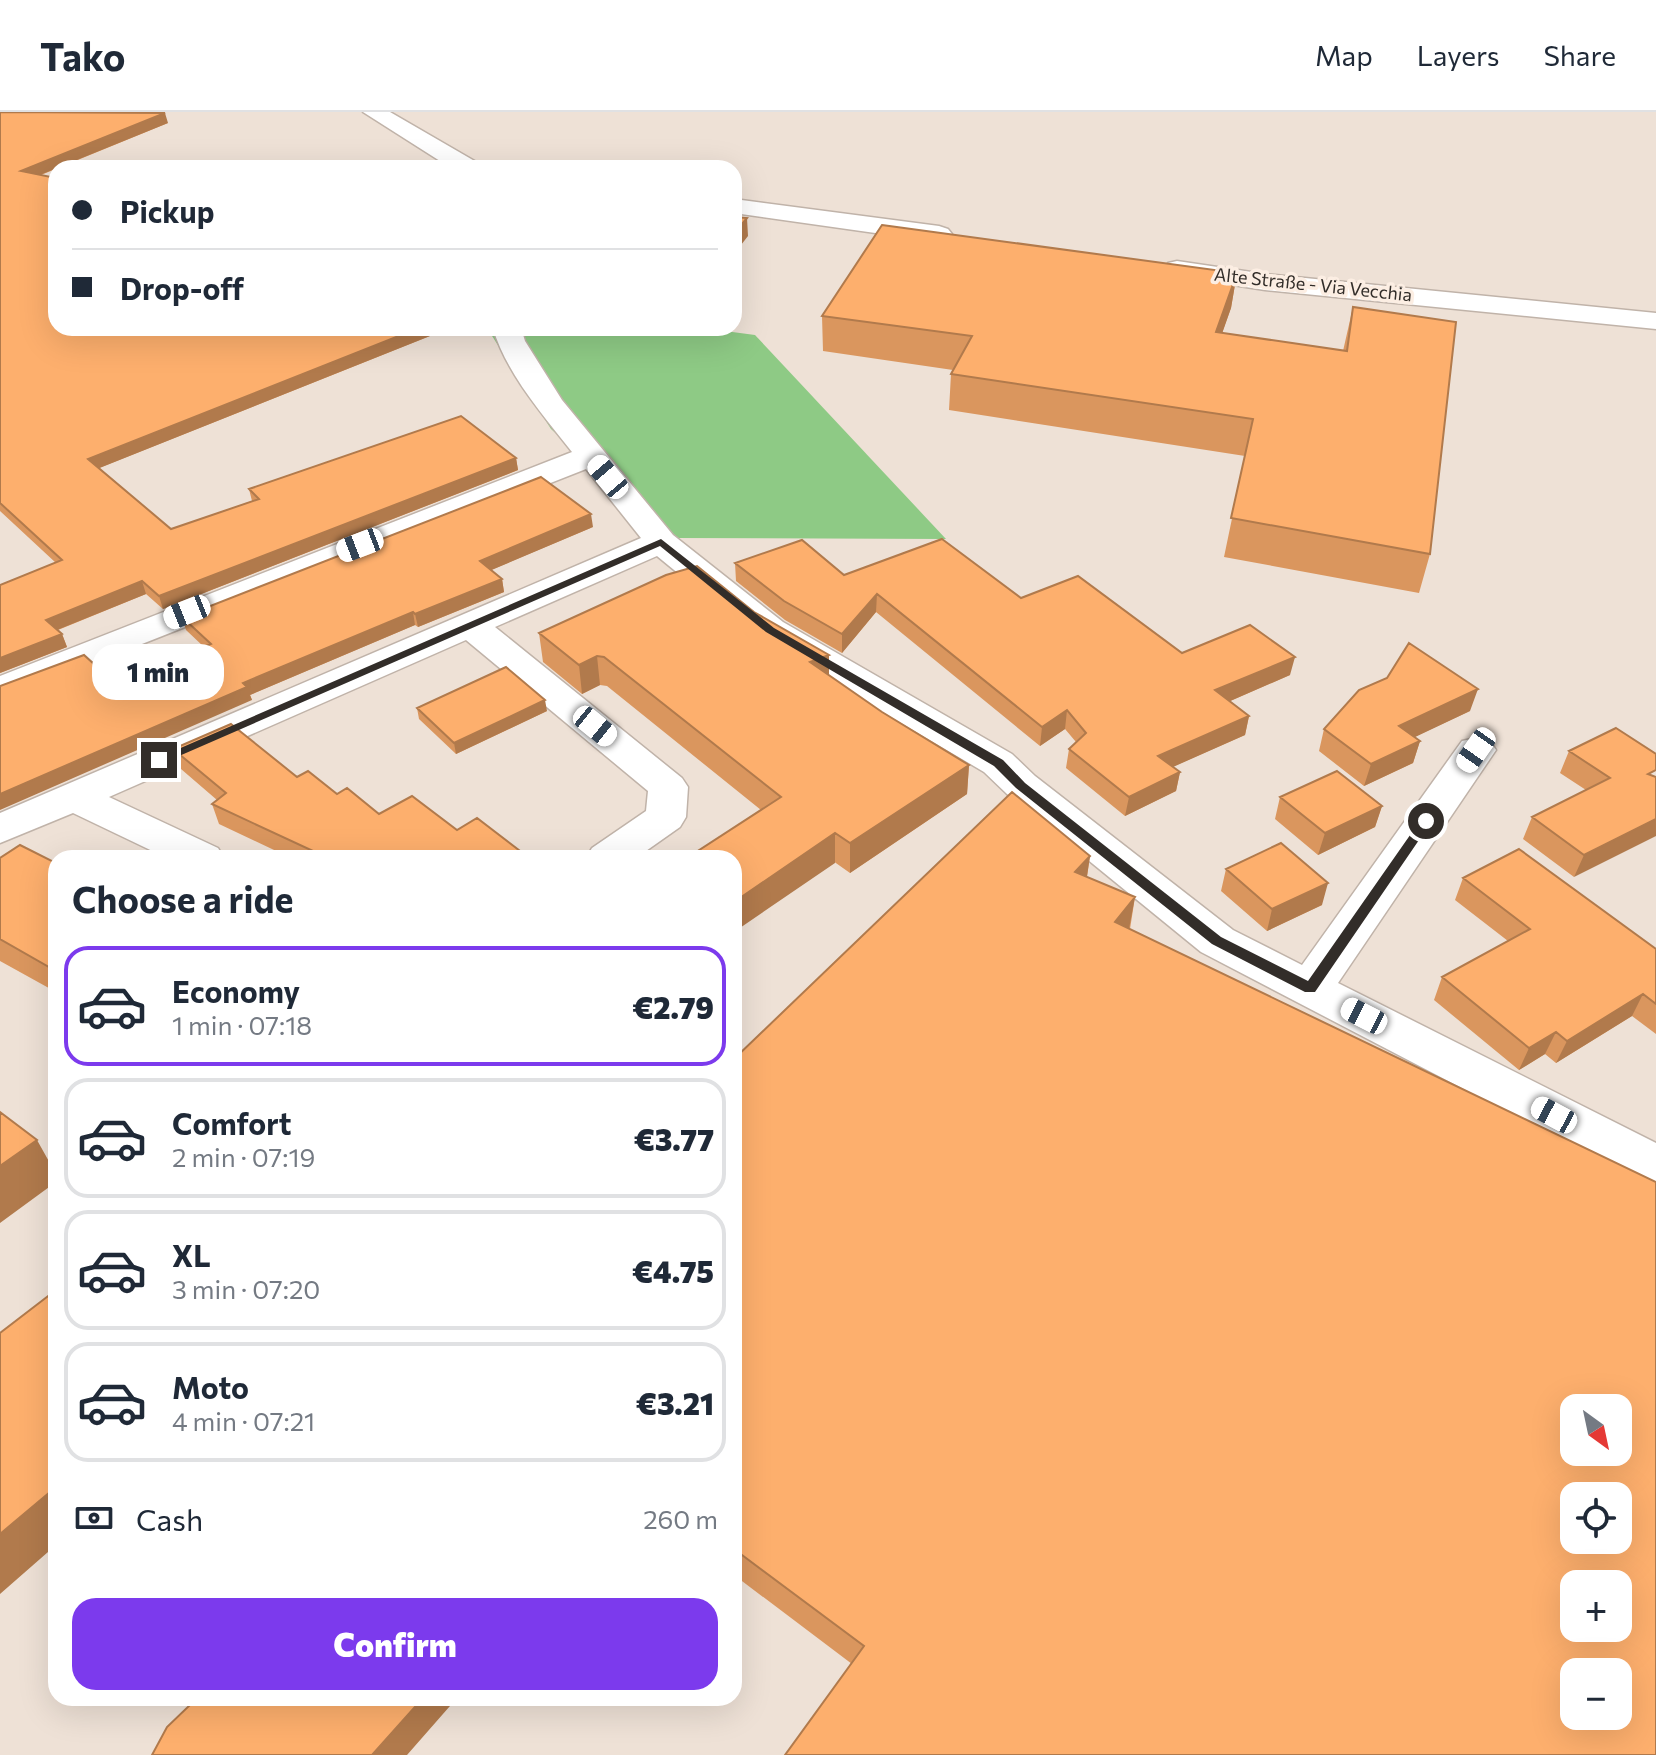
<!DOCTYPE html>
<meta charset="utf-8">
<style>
body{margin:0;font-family:Commissioner,sans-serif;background:#f2f2f3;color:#1f2937;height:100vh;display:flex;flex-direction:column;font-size:30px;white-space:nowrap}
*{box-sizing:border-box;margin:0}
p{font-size:26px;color:#747a83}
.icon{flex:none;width:44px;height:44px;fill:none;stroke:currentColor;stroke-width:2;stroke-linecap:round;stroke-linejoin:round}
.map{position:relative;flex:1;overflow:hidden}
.panel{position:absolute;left:48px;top:738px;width:694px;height:856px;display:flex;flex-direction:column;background:#fff;border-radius:24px;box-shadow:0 8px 32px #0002}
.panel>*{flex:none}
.guide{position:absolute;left:48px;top:48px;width:694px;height:176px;border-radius:24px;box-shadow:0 8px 32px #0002;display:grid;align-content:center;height:176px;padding:0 24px;background:#fff}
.needle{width:52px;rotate:147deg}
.fabs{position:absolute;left:1560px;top:1282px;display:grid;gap:16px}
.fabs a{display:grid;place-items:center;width:72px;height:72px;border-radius:16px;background:#fff;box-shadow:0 8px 32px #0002;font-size:40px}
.end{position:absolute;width:36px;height:36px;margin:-18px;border:10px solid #322d29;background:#fff;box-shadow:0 0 0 4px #fff}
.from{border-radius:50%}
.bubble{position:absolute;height:56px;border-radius:24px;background:#fff;box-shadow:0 8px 32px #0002;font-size:26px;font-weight:800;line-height:56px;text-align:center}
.car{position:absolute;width:24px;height:48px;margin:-24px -12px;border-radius:10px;box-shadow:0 0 6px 2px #0007;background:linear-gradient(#fff 24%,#345 0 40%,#fff 0 76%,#345 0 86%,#fff 0)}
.guide b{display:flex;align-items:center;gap:28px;height:76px;font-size:30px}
.guide b+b{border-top:2px solid #e0e1e3}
.guide i{width:20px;height:20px;background:#1f2937}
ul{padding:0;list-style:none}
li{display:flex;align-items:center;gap:24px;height:120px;margin:0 16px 12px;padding:0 8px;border:4px solid #e0e1e3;border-radius:24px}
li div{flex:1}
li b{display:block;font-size:30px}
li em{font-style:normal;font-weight:800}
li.active{border-color:#7c3aed}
li>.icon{width:72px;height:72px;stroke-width:1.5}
h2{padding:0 24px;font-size:36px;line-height:96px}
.pay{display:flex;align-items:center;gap:20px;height:88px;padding:0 24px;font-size:30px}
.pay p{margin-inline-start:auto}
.primary-button{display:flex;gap:16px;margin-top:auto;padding:16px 24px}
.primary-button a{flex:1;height:92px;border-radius:24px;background:#7c3aed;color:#fff;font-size:32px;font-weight:800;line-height:92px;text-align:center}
header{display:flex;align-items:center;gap:48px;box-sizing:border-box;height:112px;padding:0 40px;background:#fff;border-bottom:2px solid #e0e1e3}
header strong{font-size:38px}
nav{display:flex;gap:44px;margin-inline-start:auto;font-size:28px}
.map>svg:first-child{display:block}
.green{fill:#8eca85}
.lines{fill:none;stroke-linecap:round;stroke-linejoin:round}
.street-casing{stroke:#c0b3a9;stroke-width:3}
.street{fill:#fff;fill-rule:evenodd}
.wall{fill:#da965e}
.shaded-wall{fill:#b17a4c}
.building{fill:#fdaf6d;stroke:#b17a4c;stroke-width:2;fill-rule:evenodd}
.route{fill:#322d29}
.labels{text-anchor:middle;stroke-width:7;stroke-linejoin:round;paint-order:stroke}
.far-street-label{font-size:18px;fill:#322d29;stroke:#fceee3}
</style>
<header>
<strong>Tako</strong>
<nav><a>Map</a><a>Layers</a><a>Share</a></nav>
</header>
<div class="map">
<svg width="1656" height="1643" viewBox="0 0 1656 1643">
<rect width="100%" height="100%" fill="#eee1d6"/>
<path class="green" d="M487,216H702L755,223L946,427L673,426L551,317Z"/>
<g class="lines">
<defs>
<path id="street" d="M363,0H390L478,51L482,56H451Z
M734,87L939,114L948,117L952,122L948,127L939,130L734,101Z
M1177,149L1265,162L1656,201V217L1265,178L1168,163L1164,157L1168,151Z
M493,216H521L525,229L562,288L673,423L783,510L1012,642L1035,664L1233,818L1302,853L1462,629L1476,626L1490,629L1496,638L1338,871L1656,1031V1074L1638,1068L1201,840L1007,682L984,660L757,526L657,444L495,515L682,666L688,675L686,705L680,715L636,746H586L592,736L646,699L648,679L466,528L109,685L218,736L224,746H167L73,701L0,731V701L641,426L586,357L0,588V564L572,340C543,303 506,261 493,216Z"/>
</defs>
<use href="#street" class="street-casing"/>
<use href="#street" class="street"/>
</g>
<path class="wall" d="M0,0L168,11L41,63L56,216H450L99,356L171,417L252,389L249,377L516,346L518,358L163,497L146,482L58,518L62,522L67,535L0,561L56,451L0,399Z
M1237,161L1231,196L1222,221L1343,239L1353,195L1430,442L1419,481L1224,445L1245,344L949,298L951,262L953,258L823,239L822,204Z
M593,415L491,458L502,467L504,480L418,515L415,513L250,583L252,588L117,573L204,535L186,518L182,505Z
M735,451L844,463L1021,486L1182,541L1290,563L1230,589L1249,604L1245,623L1172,655L1180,660L1176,679L1125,704L1066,656L1069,637L1076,630L1065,617L1040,634L876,500L842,541L785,508L736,469Z
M539,521L829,563L882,600L969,653L967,682L850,761L761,698L607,574L600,573L582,582L543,550Z
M417,596L547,599L456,642L419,607Z
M1470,599L1414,625L1420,629L1413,651L1364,674L1319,639L1324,617Z
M173,637L297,665L379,702L457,718L520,739L522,746H291L219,712L212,692L217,688L181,657Z
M1569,639L1656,642L1574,765L1523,727L1532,705L1586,678L1560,661Z
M1280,685L1382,694L1375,715L1318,743L1275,707Z
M1090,744L1087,765L1135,785L1130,817L1656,1070L852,1552L734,1463V947Z
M0,746L56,751V880L0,849Z
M1226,757L1322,793L1267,819L1221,779Z
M1463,766L1656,837V922L1632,904L1556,951L1545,942L1519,958L1434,888L1442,865L1508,829L1455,788Z"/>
<path class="shaded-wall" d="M165,1L168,11L25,69L21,59Z
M747,106L748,124L734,142V122Z
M1237,161L1231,196L1210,256L1216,220Z
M419,216H450L92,359L88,347Z
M516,346L518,358L163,497L159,484Z
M591,402L593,415L482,462L480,449Z
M502,467L504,480L418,515L415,502Z
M142,469L146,482L52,520L46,508Z
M877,482L876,500L842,541V522Z
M413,500L415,513L250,583L252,588L0,698V682L243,571Z
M62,522L67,535L0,561V546Z
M829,543V572L810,550Z
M597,544L600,573L582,582L579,553Z
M1295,545L1290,563L1212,597L1215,578Z
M1478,577L1470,599L1392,636L1399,614Z
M545,588L547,599L456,642L454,631Z
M1067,598L1065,617L1040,634L1042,615Z
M1249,604L1245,623L1155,663L1158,644Z
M1420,629L1413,651L1364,674L1371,652Z
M969,653L967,682L850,761V731Z
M1180,660L1176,679L1125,704L1129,685Z
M1382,694L1375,715L1318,743L1325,721Z
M1656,707V724L1574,765L1584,743Z
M835,721V751L734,820V790Z
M520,739L522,746H509Z
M1090,744L1085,777L1075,760Z
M1328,771L1322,793L1267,819L1272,797Z
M1135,785L1129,817L1115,810Z
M1643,882L1632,904L1556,951L1567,929Z
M1556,920L1545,942L1519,958L1529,936Z
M37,1028L56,1062V1070L0,1111V1054Z
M56,1375V1433L0,1482V1422Z
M423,1586H457L407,1643H372Z"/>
<path class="building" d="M0,0L165,1L21,59L56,66V216H419L88,347L171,417L259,387L249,377L461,304L516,346L159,484L142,469L46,508L62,522L0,546V473L62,448L0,391Z
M734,105L747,106L734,122Z
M882,113L1237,161L1216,220L1347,239L1353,195L1456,210L1430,442L1231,406L1253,307L951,262L972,224L822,204Z
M541,365L591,402L480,449L502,467L415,502L413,500L243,571L247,575L0,682V574L84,543L117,573L211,532L182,505Z
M942,427L1021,486L1078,464L1182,541L1250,513L1295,545L1215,578L1249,604L1158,644L1180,660L1129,685L1069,637L1086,621L1067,598L1042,615L877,482L842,522L784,489L735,451L802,428L844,463Z
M697,454L754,500L829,543L810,550L882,600L969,653L850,731L835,721L734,790V746H687L781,685L604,545L597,544L579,553L539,521L666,463Z
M1409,531L1478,577L1399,614L1420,629L1371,652L1324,617L1359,578L1387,566Z
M506,555L545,588L454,631L417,596Z
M231,612L297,665L308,659L337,682L347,676L379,702L412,684L457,718L477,706L520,739L509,746H328L212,692L226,681L173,637Z
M1616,616L1656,642V658L1648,662L1656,665V707L1584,743L1532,705L1610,666L1569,639Z
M1337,659L1382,694L1325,721L1280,685Z
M1012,680L1090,744L1075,760L1135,785L1115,810L1656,1070V1643H785L864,1534L734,1437V947ZM1574,1296H1618V1340H1574ZM1574,1384H1618V1428H1574ZM1574,1472H1618V1516H1574ZM1574,1560H1618V1604H1574Z
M1281,731L1328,771L1272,797L1226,757Z
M20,733L56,751V859L0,827V746Z
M1519,737L1656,837V892L1643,882L1567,929L1556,920L1529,936L1442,865L1530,817L1463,766Z
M0,1000L37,1028L0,1054Z
M56,1178V1375L0,1422V1221Z
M201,1586H423L372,1643H152L167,1615L193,1590Z"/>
<path class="route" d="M661,427L774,516L1003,648L1025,671L1221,825L1308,869L1422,706L1432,709L1315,880H1305L1212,832L1016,676L994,654L766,520L660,434L163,651L153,648Z"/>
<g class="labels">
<g class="far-street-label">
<text transform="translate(1313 173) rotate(6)" y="6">Alte Straße - Via Vecchia</text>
</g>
</g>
</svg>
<div class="fabs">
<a><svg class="needle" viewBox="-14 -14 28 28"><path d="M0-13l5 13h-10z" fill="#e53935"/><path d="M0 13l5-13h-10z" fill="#747a83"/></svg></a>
<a><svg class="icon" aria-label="locate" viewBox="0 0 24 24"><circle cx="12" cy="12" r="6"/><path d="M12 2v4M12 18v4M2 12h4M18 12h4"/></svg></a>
<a>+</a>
<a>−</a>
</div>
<i class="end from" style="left:1426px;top:709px"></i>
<i class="end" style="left:159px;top:648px"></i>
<div class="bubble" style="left:92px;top:532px;width:132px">1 min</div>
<i class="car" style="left:608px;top:365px;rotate:320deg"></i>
<i class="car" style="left:360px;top:433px;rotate:249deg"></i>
<i class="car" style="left:187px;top:500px;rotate:248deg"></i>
<i class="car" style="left:595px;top:614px;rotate:129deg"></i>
<i class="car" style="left:1476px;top:638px;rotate:215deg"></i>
<i class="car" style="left:1364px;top:904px;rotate:297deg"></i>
<i class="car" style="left:1554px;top:1003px;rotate:298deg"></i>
<div class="guide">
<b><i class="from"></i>Pickup</b>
<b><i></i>Drop-off</b>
</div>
<section class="panel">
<h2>Choose a ride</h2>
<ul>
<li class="active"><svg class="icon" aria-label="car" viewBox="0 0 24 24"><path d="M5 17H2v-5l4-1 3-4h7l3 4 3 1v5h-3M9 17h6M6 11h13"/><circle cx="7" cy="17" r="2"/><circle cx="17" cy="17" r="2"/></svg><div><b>Economy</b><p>1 min · 07:18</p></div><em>€2.79</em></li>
<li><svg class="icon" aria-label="car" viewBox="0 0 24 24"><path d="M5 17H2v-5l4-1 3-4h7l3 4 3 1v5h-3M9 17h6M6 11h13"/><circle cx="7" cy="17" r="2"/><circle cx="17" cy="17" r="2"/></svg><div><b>Comfort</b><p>2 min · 07:19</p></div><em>€3.77</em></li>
<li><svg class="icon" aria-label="car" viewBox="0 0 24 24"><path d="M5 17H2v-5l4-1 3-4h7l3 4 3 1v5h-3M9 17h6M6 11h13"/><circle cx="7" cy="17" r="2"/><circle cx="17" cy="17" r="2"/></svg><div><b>XL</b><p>3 min · 07:20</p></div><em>€4.75</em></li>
<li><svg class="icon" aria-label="car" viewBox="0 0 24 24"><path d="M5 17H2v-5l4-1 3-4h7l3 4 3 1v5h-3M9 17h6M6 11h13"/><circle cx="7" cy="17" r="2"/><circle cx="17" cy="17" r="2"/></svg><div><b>Moto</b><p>4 min · 07:21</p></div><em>€3.21</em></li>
</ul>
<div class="pay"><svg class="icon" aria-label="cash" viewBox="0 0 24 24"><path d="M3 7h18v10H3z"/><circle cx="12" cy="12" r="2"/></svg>Cash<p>260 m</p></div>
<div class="primary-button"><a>Confirm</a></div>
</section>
</div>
